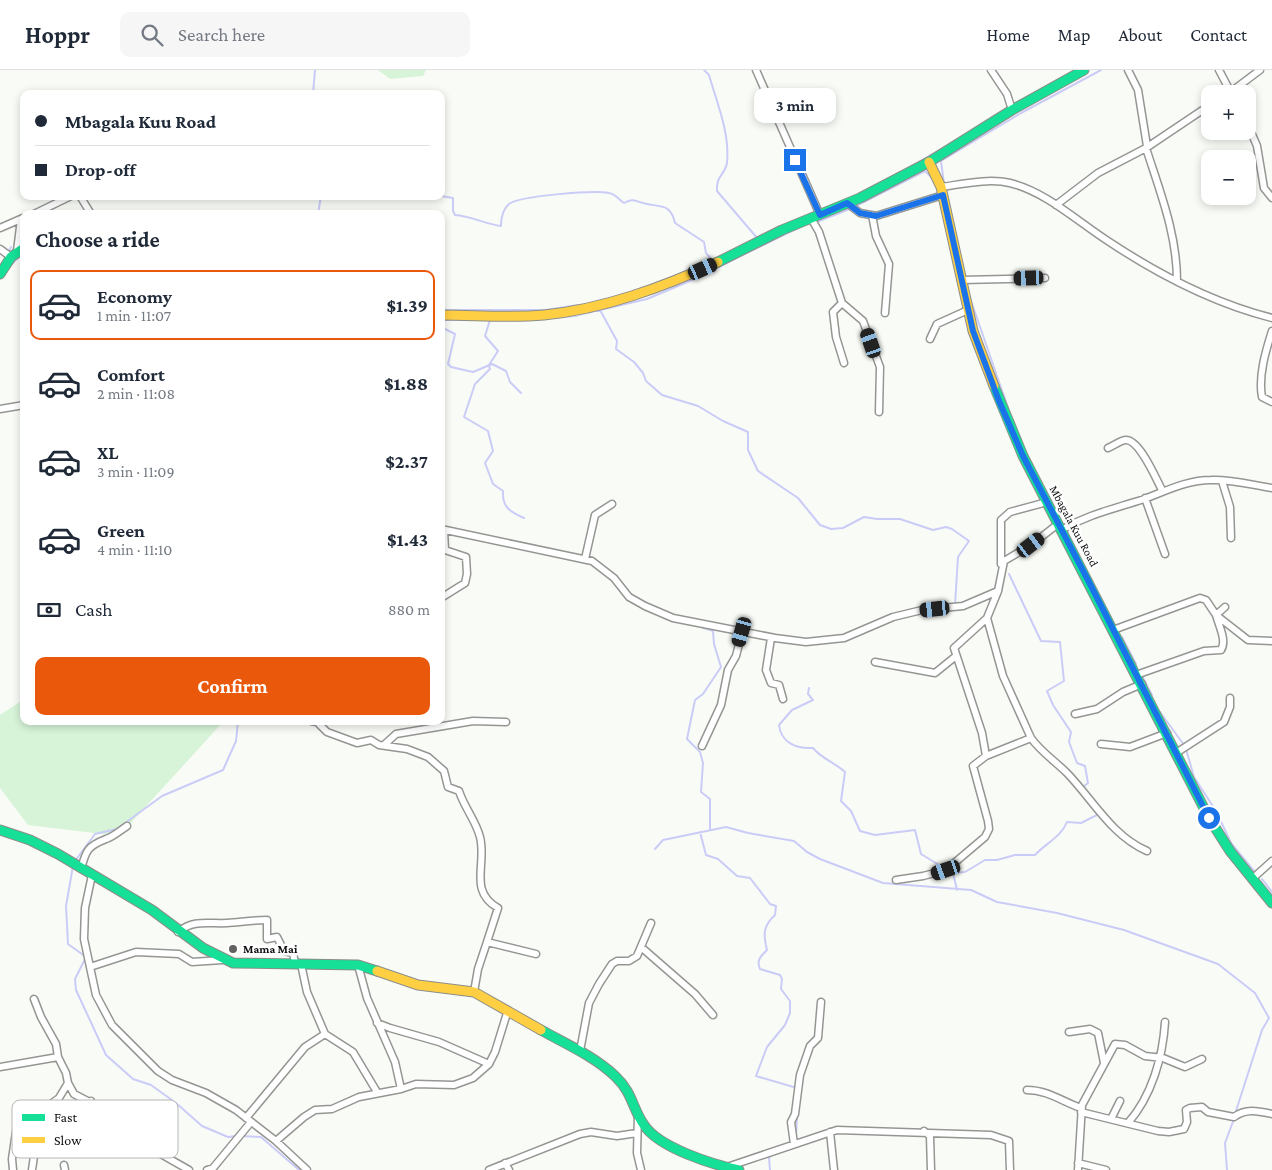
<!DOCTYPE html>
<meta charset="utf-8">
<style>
body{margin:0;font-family:"Crimson Pro",serif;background:#f6f6f7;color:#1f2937;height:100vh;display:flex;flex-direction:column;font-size:19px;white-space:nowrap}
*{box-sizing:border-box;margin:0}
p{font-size:16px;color:#747a83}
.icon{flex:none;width:28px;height:28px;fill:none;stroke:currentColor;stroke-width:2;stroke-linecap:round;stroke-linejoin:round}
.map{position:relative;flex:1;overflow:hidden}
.side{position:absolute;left:20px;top:140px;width:425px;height:515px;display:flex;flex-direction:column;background:#fff;border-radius:10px;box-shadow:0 2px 8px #0003}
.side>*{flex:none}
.guide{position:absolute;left:20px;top:20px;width:425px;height:110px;border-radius:10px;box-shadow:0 2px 8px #0003;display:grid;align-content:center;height:110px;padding:0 15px;background:#fff}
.buttons{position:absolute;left:1201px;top:15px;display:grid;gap:10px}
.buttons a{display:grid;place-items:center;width:55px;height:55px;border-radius:10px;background:#fff;box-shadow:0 2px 8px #0003;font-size:25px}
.end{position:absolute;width:22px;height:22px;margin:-11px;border:6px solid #1a73e8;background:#fff;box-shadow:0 0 0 2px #fff}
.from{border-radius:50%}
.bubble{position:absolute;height:35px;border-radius:10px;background:#fff;box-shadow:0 2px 8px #0003;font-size:16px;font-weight:700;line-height:35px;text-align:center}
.car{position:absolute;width:15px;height:30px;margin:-15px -8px;border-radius:6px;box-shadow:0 0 4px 1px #0007;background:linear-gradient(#222 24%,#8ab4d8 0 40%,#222 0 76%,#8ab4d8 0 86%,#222 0)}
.guide b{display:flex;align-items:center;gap:18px;height:48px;font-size:19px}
.guide b+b{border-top:1px solid #e0e1e3}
.guide i{width:12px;height:12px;background:#1f2937}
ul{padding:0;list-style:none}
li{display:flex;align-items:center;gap:15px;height:70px;margin:0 10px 8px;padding:0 5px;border:2px solid transparent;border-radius:10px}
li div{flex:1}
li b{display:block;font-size:19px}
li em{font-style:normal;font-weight:700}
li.selected{border-color:#ea580c}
li>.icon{width:45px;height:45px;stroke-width:1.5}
h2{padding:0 15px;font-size:22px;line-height:60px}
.pay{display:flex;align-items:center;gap:12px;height:55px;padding:0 15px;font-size:19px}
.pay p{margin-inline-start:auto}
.button{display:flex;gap:10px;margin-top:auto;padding:10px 15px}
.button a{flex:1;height:58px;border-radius:10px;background:#ea580c;color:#fff;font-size:20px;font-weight:700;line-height:58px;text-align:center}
header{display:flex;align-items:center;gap:30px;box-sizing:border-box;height:70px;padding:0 25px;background:#fff;border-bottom:1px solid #e0e1e3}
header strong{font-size:24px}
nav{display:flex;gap:28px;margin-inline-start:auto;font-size:18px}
.search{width:350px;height:45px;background:#f6f6f7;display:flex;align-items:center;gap:12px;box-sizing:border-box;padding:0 18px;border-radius:10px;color:#747a83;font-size:19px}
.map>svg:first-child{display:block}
.green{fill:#d7f3d8}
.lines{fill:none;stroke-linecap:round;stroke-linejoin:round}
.stream{stroke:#caccf7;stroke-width:2}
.street-casing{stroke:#959694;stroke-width:9}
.fast-casing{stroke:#8c8d8a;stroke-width:11}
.slow-casing{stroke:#8c8d8a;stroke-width:11}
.street{stroke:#fefffe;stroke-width:6}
.fast{stroke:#16e098;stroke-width:9}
.slow{stroke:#ffcf43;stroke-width:9}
.route{stroke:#1a73e8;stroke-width:6}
.poi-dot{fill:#626360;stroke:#fff;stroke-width:2}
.labels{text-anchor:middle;stroke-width:5;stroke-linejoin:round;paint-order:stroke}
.street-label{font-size:12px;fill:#101010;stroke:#fff}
.poi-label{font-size:12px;font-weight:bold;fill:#101010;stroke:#fff;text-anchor:start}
.key{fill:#fff;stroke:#b7b7b7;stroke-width:1}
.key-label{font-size:14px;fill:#101010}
</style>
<header>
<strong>Hoppr</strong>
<div class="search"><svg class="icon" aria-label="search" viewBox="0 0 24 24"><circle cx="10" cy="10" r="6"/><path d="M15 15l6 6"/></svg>Search here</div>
<nav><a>Home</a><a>Map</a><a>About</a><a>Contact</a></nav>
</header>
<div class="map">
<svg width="1272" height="1100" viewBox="0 0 1272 1100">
<rect width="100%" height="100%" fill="#f9fcf6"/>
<path class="green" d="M378,0H426L423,6L390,9Z
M24,629V651L222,653L119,766L28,755L0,718V645Z"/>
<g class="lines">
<path class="stream" d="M704,0L709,5C717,33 730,63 727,93C725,105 716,105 717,121L758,169
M313,24L315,0
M905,100L950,74
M944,114L941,91L1021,43L1101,0
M441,126L453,128V141L455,145C471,146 485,154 501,156C501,149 503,139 509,134C519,126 593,120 609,123C616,124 619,130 624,133C633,128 635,131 643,133C660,138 670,132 675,153L704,172L706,183L712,190
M856,136L925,101L932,108
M318,144L321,126
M817,152L852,138
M8,183L11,177
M9,197L18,188
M648,217L697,197
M970,228L1015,358
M441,240H546L578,235
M600,240L617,271L616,279L634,292L643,303L646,311L662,325L698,336L723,351L748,362V380L758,401L798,428L820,455L831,459L843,458L864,447L877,449H900L933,460L946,457L952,459L969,471L958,487L955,535
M441,250L541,249L574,246L647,229L690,211L800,157
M490,250L485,266L498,281L489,295L490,299L475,314L464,347L488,361L493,381L485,393L493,414L503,421C502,437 510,442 524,448
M441,257L455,264L448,294L451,297L473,302L492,294L506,301L510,312L521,323
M973,274L978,285
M1009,504L1041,571L1060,572L1064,611L1047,621L1053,635L1071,662L1069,672L1077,693L1085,696L1088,713L1083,717
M701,557L713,561L714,574L721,597L703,624L695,630L687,669L700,682L703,693L701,722L710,729V759
M1122,567L1136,594
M1141,604L1152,625
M809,618L808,624L813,630L792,640L779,655C781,673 797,679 813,678C822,689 834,692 845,702L841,731L851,741L860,761L875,765L915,760L921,784L944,798
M1160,642L1184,675
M1186,679L1194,707L1216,741L1231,773L1254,801
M700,762L706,785L718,789L737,806L750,808L770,834L776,836L775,845C763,856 763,864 767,880C761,886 756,890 760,899L780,905L782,909L781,919L790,931V943L785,955L767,977L756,1006L797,1018
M655,779L663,770L726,757L748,763L794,771L807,782L820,789L883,813L971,820L997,832L1057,843L1124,860L1218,894L1255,923L1269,948L1262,960L1235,1044
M75,791L95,764L117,759L162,726L223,700L236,671L238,651
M73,796L66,836L68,874L86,887L75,909L76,920L106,985L133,1009L151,1015L176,1033L202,1056L228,1067L236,1066
M948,800L953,803L957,820
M953,803L965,802L985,790H997L1015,785H1035C1046,773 1061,767 1067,752L1081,753L1099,744
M1262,809L1272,822
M796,1065L797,1047
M241,1066L261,1067L299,1100
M770,1100L769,1088L772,1084
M1227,1100L1225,1073L1234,1049"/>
<defs>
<path id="street" d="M756,0L820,145
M991,0L1007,24L1012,40
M1128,0L1138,20L1147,76
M1219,0L1230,21
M1228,24L1260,0
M1248,55L1257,76L1264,118L1272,128
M1146,78C1160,122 1177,164 1177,211
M941,117C963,114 989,108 1010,113C1047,122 1079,153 1111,173C1161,206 1213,233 1272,248
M80,126L91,144
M847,133L860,143L876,146L943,125
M1056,135L1098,103L1146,78L1210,35
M34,144L71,126
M872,145L876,166L889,194L885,243
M811,148L819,162L842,233L863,251L880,297L879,342
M0,158L23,148
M0,179L11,187
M17,181L21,149
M961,210L1045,208
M842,233L833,242L836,267L844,293
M1272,261C1266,280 1258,306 1262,327L1272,332
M930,269L937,254L968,240
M0,339L24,335
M1108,378C1113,376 1121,370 1126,370C1140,370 1156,409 1162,420
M1222,411L1230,437L1231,468
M1145,428L1165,484
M441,459L592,491L614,508L629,527L645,536L673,548L775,568L806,572L844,568L893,547L922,540L963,536L998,521L1004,491L1031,475L1058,454
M1061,460C1089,444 1114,439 1144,429C1166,421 1187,410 1211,410C1231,409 1252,415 1272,418
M585,489L595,445L612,434
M1001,494V450L1010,442L1047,432
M441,528L465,513L467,504L466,487L445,480L444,460
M1113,560L1200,528L1206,530L1216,545L1248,570L1272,571
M771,568L766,600L771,613L779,615L783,629
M875,592L935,603L956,586
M1136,605L1204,581L1221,580C1227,571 1219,556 1216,545L1225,537
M1075,644L1097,639L1123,622L1142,614
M311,651L317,652L327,662L357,673L371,670L379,675L407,679L428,687L444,701L448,717L459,721C464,737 476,751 480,767C487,794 468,821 498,838L487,872
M1031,668C1041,682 1055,691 1067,703C1093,730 1112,766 1147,781
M1101,674L1130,677L1167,663
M384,675L396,664L473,651L506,652
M702,676L721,635L728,600L736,586L742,562
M1176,683L1224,652L1230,637V628
M986,686L982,663L954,578L987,548L998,521
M81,799C86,780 88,776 106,769C113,767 121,760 127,756
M92,805L85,838L84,869L96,925L112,955L158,1001L172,1010L206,1023L236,1040L276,1071L307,1100
M1252,809L1272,791
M896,810L923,806L946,800L985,767L989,759L988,751L973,696L986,686L1031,668L1003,606L987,548
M178,862C194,849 208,854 227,853C241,852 254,850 267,850V869L277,867L284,881L293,883L295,893
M641,877L695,924L713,945
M301,894L307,922L325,964L353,982L377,1022
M358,895L367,928L395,992L401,1019
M90,897L136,882L179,884L192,892L222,890
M474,922L478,899L487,872L536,884
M377,953L390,958L439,972L489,994
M1069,962L1090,959L1098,963L1104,993
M580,981L589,933L599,914L612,894L617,891H629L637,886L651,853
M0,997L58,987
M68,1013L74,1024L97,1036L124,1063L189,1100
M1027,1020C1048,1020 1063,1032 1081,1038
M1081,1042L1158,1061L1169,1062L1184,1059L1187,1052L1186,1040L1190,1038L1202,1037L1208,1042L1234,1047C1246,1038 1258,1041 1272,1044
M638,1044L637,1083L641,1100
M246,1048L305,977L325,964
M1111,1049L1120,1031
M1128,1053C1152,1026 1163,986 1165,952
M924,1061L930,1066L931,1100
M830,1062L834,1100
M276,1071L304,1047L315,1040L332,1039L359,1027L401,1019L416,1014L454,1015L473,1008L489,994L495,982L508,940
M794,1074L791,1052L795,1044L800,1005L810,976L818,968L821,932
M505,1093L509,1100
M1078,1093L1106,1100
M64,1095L65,1100
M727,1097L837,1060L991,1065L1009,1071L1010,1100
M13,1100L12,1089L17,1055L35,1046L59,1028L68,1013L66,1003L58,987L56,974L41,947L34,929
M32,1100L34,1086L70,1063L69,1050L91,1031
M207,1100L213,1098L251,1052
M489,1100L580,1064L591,1062L617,1066L637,1063
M1078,1100L1082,1035L1115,974L1125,975L1145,986L1163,988L1185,997L1202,989"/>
<path id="fast" d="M718,192L782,160L860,128L929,92L1012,40L1084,0
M0,204L11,187L24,178
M994,316L1023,386L1209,748L1230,781L1272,833
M0,760L30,770L58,784L152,840L203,878L233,893L358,895L377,901
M541,960C566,974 594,986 615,1006C633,1023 632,1038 644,1055C659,1078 714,1095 739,1100"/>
<path id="slow" d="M929,92L941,117L973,261L994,316
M441,245C475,245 510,248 544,245C604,239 663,217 718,192
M377,901L418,915L474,922L541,960"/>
</defs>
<use href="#street" class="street-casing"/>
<use href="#fast" class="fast-casing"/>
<use href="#slow" class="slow-casing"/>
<use href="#street" class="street"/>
<use href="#fast" class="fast"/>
<use href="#slow" class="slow"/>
</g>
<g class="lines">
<path class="route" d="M795,90L820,145L847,133L860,143L876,146L943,125L973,261L999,331L1023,386L1090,514L1209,748"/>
</g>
<circle class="poi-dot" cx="233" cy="879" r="5"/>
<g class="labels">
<g class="street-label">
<text transform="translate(1074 456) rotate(62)" y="4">Mbagala Kuu Road</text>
</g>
<g class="poi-label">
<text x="243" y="883">Mama Mai</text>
</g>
</g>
<rect x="12" y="1030" width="166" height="58" rx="8" class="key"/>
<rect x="22" y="1044" width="23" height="7" fill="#16e098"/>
<rect x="22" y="1067" width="23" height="6" fill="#ffcf43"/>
<g class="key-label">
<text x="54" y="1052">Fast</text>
<text x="54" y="1075">Slow</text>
</g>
</svg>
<div class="buttons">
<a>+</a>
<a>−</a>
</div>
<i class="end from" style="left:1209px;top:748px"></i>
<i class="end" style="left:795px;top:90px"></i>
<div class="bubble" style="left:754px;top:18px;width:82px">3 min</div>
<i class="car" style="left:703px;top:199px;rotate:66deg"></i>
<i class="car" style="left:1029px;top:208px;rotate:268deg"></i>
<i class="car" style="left:871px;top:273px;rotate:341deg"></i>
<i class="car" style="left:1031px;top:475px;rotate:53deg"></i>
<i class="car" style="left:935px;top:539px;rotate:264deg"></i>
<i class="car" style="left:742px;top:562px;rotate:196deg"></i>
<i class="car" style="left:946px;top:800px;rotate:251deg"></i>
<div class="guide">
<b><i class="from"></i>Mbagala Kuu Road</b>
<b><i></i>Drop-off</b>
</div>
<section class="side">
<h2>Choose a ride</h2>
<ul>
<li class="selected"><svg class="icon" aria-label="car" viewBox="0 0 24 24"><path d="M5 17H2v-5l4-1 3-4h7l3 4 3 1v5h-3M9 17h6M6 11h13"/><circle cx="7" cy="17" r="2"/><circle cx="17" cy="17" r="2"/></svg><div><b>Economy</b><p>1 min · 11:07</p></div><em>$1.39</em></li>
<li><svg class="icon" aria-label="car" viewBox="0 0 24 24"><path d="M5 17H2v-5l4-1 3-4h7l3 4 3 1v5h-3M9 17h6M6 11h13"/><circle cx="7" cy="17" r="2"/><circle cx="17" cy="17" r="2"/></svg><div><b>Comfort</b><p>2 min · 11:08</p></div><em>$1.88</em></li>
<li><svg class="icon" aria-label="car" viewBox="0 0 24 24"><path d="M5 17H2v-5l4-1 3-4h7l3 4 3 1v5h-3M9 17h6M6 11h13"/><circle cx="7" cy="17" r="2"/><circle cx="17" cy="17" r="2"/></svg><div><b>XL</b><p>3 min · 11:09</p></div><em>$2.37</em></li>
<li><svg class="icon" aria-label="car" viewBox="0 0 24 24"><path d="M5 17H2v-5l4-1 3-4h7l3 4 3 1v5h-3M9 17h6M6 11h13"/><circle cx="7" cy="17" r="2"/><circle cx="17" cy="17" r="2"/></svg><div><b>Green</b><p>4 min · 11:10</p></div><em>$1.43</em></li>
</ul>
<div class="pay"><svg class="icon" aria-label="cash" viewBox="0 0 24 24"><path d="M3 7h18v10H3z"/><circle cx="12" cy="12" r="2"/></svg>Cash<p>880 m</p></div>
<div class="button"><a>Confirm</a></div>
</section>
</div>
